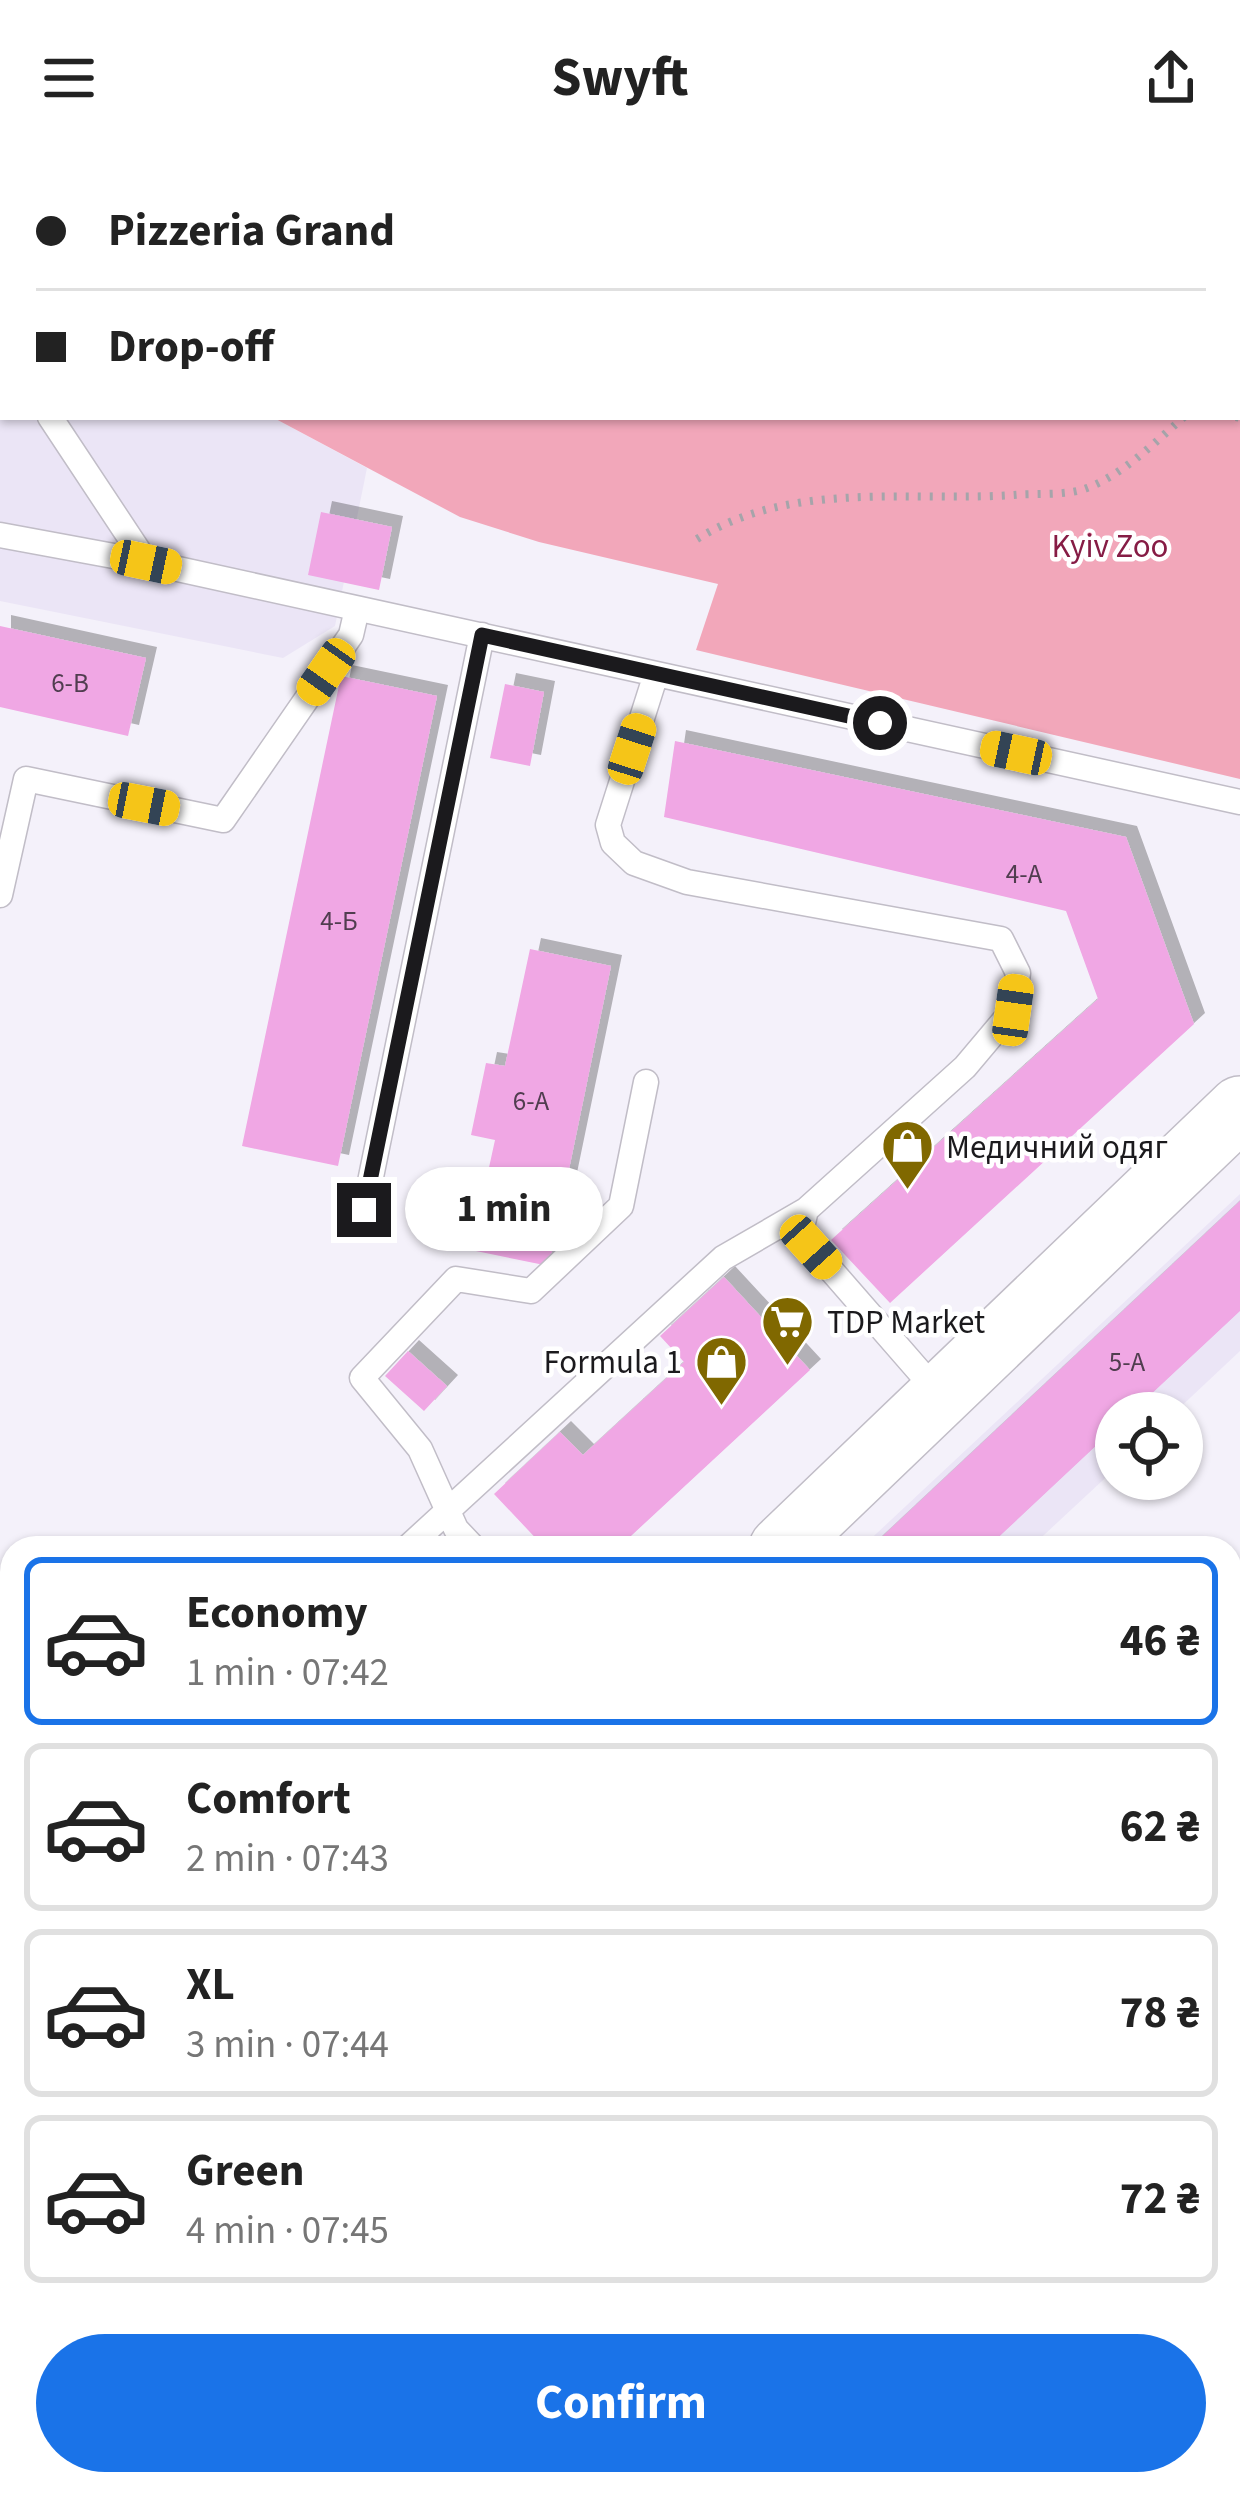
<!DOCTYPE html>
<meta charset="utf-8">
<style>
body{margin:0;font-family:"Source Sans 3",sans-serif;background:#f6f6f6;color:#222;height:100vh;display:flex;flex-direction:column;font-size:45px;white-space:nowrap}
*{box-sizing:border-box;margin:0}
p{font-size:39px;color:#767676}
.icon{flex:none;width:66px;height:66px;fill:none;stroke:currentColor;stroke-width:2;stroke-linecap:round;stroke-linejoin:round}
.map{position:relative;flex:1;overflow:hidden}
.side{position:absolute;left:0px;top:1380px;width:1242px;height:960px;display:flex;flex-direction:column;background:#fff;border-radius:36px 36px 0 0;box-shadow:0 3px 9px #0004}
.side>*{flex:none}
.top-card{position:absolute;left:0px;top:0px;width:1242px;height:264px;box-shadow:0 3px 9px #0004;display:grid;align-content:center;height:264px;padding:0 36px;background:#fff}
.fabs{position:absolute;left:1095px;top:1236px;display:grid;gap:24px}
.fabs a{display:grid;place-items:center;width:108px;height:108px;border-radius:50%;background:#fff;box-shadow:0 3px 9px #0004;font-size:60px}
.end{position:absolute;width:54px;height:54px;margin:-27px;border:15px solid #1b1a1d;background:#fff;box-shadow:0 0 0 6px #fff}
.from{border-radius:50%}
.bubble{position:absolute;height:84px;border-radius:42px;background:#fff;box-shadow:0 3px 9px #0004;font-size:39px;font-weight:700;line-height:84px;text-align:center}
.car{position:absolute;width:36px;height:72px;margin:-36px -18px;border-radius:15px;box-shadow:0 0 9px 3px #0007;background:linear-gradient(#f5c518 24%,#345 0 40%,#f5c518 0 76%,#345 0 86%,#f5c518 0)}
.top-card b{display:flex;align-items:center;gap:42px;height:114px;font-size:45px}
.top-card b+b{border-top:3px solid #e0e0e0}
.top-card i{width:30px;height:30px;background:#222}
ul{padding:21px 0 0;list-style:none}
li{display:flex;align-items:center;gap:36px;height:168px;margin:0 24px 18px;padding:0 12px;border:6px solid #e0e0e0;border-radius:18px}
li div{flex:1}
li b{display:block;font-size:45px}
li em{font-style:normal;font-weight:700}
li.active{border-color:#1a73e8}
li>.icon{width:108px;height:108px;stroke-width:1.5}
.primary-button{display:flex;gap:24px;margin-top:auto;padding:24px 36px}
.primary-button a{flex:1;height:138px;border-radius:72px;background:#1a73e8;color:#fff;font-size:48px;font-weight:700;line-height:138px;text-align:center}
header{display:flex;justify-content:space-between;align-items:center;height:156px;padding:0 36px;background:#fff;font-size:54px;font-weight:700}
.map>svg:first-child{display:block}
.built{fill:#ebe5f6}
.green{fill:#f2a7ba}
.building{fill:#f0a7e4;filter:url(#shadow)}
.lines{fill:none;stroke-linecap:round;stroke-linejoin:round}
.lane-casing{stroke:#c1bdc7;stroke-width:27}
.secondary-casing{stroke:#c1bdc7;stroke-width:66}
.path{stroke:#a6a4aa;stroke-width:8;stroke-dasharray:3 9;stroke-linecap:butt}
.lane{stroke:#fff;stroke-width:24}
.secondary{stroke:#fff;stroke-width:63}
.route{stroke:#1b1a1d;stroke-width:15}
.labels{text-anchor:middle;stroke-width:9;stroke-linejoin:round;paint-order:stroke}
.number-label{font-size:27px;fill:#503d4f}
.park-label{font-size:33px;fill:#861c45;stroke:#fff}
.poi-label{font-size:33px;fill:#1b1a1d;stroke:#fff;text-anchor:start}
</style>
<header><svg class="icon" aria-label="menu" viewBox="0 0 24 24"><path d="M4 6h16M4 12h16M4 18h16"/></svg>Swyft<svg class="icon" aria-label="share" viewBox="0 0 24 24"><path d="M12 15V3M7 8l5-5 5 5M5 13v7h14v-7"/></svg></header>
<div class="map">
<svg width="1240" height="2340" viewBox="0 0 1240 2340">
<defs>
<filter id="shadow"><feDropShadow dx="11" dy="-11" stdDeviation="0" flood-color="#0004"/></filter>
</defs>
<rect width="100%" height="100%" fill="#f4f1fa"/>
<path class="built" d="M0,0L22,3H3V261H272L367,312L335,470L283,502L0,445Z
M1240,1038V1195L1174,1257H1116V1312L1030,1392H861Z"/>
<path class="green" d="M21,0H1240V623L696,494L718,428L539,386L460,361L272,261H1239V3Z
M12,2021V2328H142L137,2340H0V2033Z"/>
<path class="building" d="M321,356L392,371L379,434L308,419Z
M0,470L146,502L128,580L0,551Z
M341,520L437,540L338,1010L242,990Z
M505,528L544,536L530,610L490,602Z
M675,585L1126,681L1194,868L890,1147L831,1084L1098,843L1066,755L664,661Z
M530,793L611,810L549,1110L471,1094L495,984L471,979L486,907L505,910Z
M1240,1045V1155L1131,1257H1116V1271L987,1392H870Z
M724,1121L810,1214L618,1392H545L494,1338L560,1276L583,1299L684,1206L660,1180Z
M408,1195L447,1230L424,1255L385,1220Z
M0,1652L12,1654V1735L0,1733Z
M953,2328H1128L1123,2340H949Z"/>
<g class="lines">
<defs>
<path id="lane" d="M0,186L3,190
M50,261L146,406
M0,379L146,406L1240,646
M656,518L608,669L613,687L634,707L687,726L1001,783L1018,817L1013,854L965,911L806,1054L802,1071L811,1091L939,1238
M0,739L26,623L223,664L351,479L357,453
M364,1055L482,479
M407,1392L723,1102L806,1054
M474,1392L456,1373L420,1293L362,1222L456,1123L531,1135L621,1050L646,926
M0,1912L12,1915"/>
<path id="secondary" d="M781,1392L1240,952
M192,2340L197,2328"/>
</defs>
<use href="#lane" class="lane-casing"/>
<use href="#secondary" class="secondary-casing"/>
<path class="path" d="M1236,261L1240,262
M697,383C792,324 908,346 1014,339C1036,337 1067,340 1087,332C1124,318 1155,286 1184,261
M0,1489L12,1480
M0,2024L12,2013
M0,2143L12,2132
M0,2337L27,2328"/>
<use href="#lane" class="lane"/>
<use href="#secondary" class="secondary"/>
</g>
<g class="lines">
<path class="route" d="M364,1054L482,479L880,567"/>
</g>
<defs>
<symbol id="shop-pin" viewBox="-11 -11 22 30"><path d="M0 17L-7.5 6A9.5 9.5 0 1 1 7.5 6Z" fill="#806800" stroke="#fff"/><path d="M-5-2.5h2.3a2.7 3.5 0 0 1 5.4 0H5L5.5 6h-11ZM-1.5-2.5h3a1.5 2.3 0 0 0-3 0Z" fill="#fff"/></symbol>
<symbol id="supermarket-pin" viewBox="-11 -11 22 30"><path d="M0 17L-7.5 6A9.5 9.5 0 1 1 7.5 6Z" fill="#806800" stroke="#fff"/><path d="M-6-5.5h2.5l.6 2H6L4.5 2H-2.5L-4.4-4H-6ZM-1.5 3.2a1.3 1.3 0 1 0 .1 0ZM3 3.2a1.3 1.3 0 1 0 .1 0Z" fill="#fff"/></symbol>
</defs>
<g fill-rule="evenodd">
<use href="#shop-pin" x="878" y="960" width="59" height="81"/>
<use href="#supermarket-pin" x="758" y="1136" width="59" height="81"/>
<use href="#shop-pin" x="692" y="1176" width="59" height="81"/>
</g>
<g class="labels">
<g class="number-label">
<text x="70" y="536">6-В</text>
<text x="1024" y="727">4-А</text>
<text x="339" y="774">4-Б</text>
<text x="531" y="954">6-А</text>
<text x="1127" y="1215">5-А</text>
</g>
<g class="park-label">
<text x="1110" y="401">Kyiv Zoo</text>
</g>
<g class="poi-label">
<text x="946" y="1002">Медичний одяг</text>
<text x="827" y="1177">TDP Market</text>
<text x="682" y="1217" text-anchor="end">Formula 1</text>
</g>
</g>
</svg>
<div class="fabs">
<a><svg class="icon" aria-label="locate" viewBox="0 0 24 24"><circle cx="12" cy="12" r="6"/><path d="M12 2v4M12 18v4M2 12h4M18 12h4"/></svg></a>
</div>
<i class="end from" style="left:880px;top:567px"></i>
<i class="end" style="left:364px;top:1054px"></i>
<div class="bubble" style="left:405px;top:1011px;width:198px">1 min</div>
<i class="car" style="left:146px;top:406px;rotate:102deg"></i>
<i class="car" style="left:326px;top:516px;rotate:215deg"></i>
<i class="car" style="left:632px;top:593px;rotate:18deg"></i>
<i class="car" style="left:1016px;top:597px;rotate:282deg"></i>
<i class="car" style="left:144px;top:648px;rotate:101deg"></i>
<i class="car" style="left:1013px;top:854px;rotate:8deg"></i>
<i class="car" style="left:811px;top:1091px;rotate:138deg"></i>
<div class="top-card">
<b><i class="from"></i>Pizzeria Grand</b>
<b><i></i>Drop-off</b>
</div>
<section class="side">
<ul>
<li class="active"><svg class="icon" aria-label="car" viewBox="0 0 24 24"><path d="M5 17H2v-5l4-1 3-4h7l3 4 3 1v5h-3M9 17h6M6 11h13"/><circle cx="7" cy="17" r="2"/><circle cx="17" cy="17" r="2"/></svg><div><b>Economy</b><p>1 min · 07:42</p></div><em>46 ₴</em></li>
<li><svg class="icon" aria-label="car" viewBox="0 0 24 24"><path d="M5 17H2v-5l4-1 3-4h7l3 4 3 1v5h-3M9 17h6M6 11h13"/><circle cx="7" cy="17" r="2"/><circle cx="17" cy="17" r="2"/></svg><div><b>Comfort</b><p>2 min · 07:43</p></div><em>62 ₴</em></li>
<li><svg class="icon" aria-label="car" viewBox="0 0 24 24"><path d="M5 17H2v-5l4-1 3-4h7l3 4 3 1v5h-3M9 17h6M6 11h13"/><circle cx="7" cy="17" r="2"/><circle cx="17" cy="17" r="2"/></svg><div><b>XL</b><p>3 min · 07:44</p></div><em>78 ₴</em></li>
<li><svg class="icon" aria-label="car" viewBox="0 0 24 24"><path d="M5 17H2v-5l4-1 3-4h7l3 4 3 1v5h-3M9 17h6M6 11h13"/><circle cx="7" cy="17" r="2"/><circle cx="17" cy="17" r="2"/></svg><div><b>Green</b><p>4 min · 07:45</p></div><em>72 ₴</em></li>
</ul>
<div class="primary-button"><a>Confirm</a></div>
</section>
</div>
